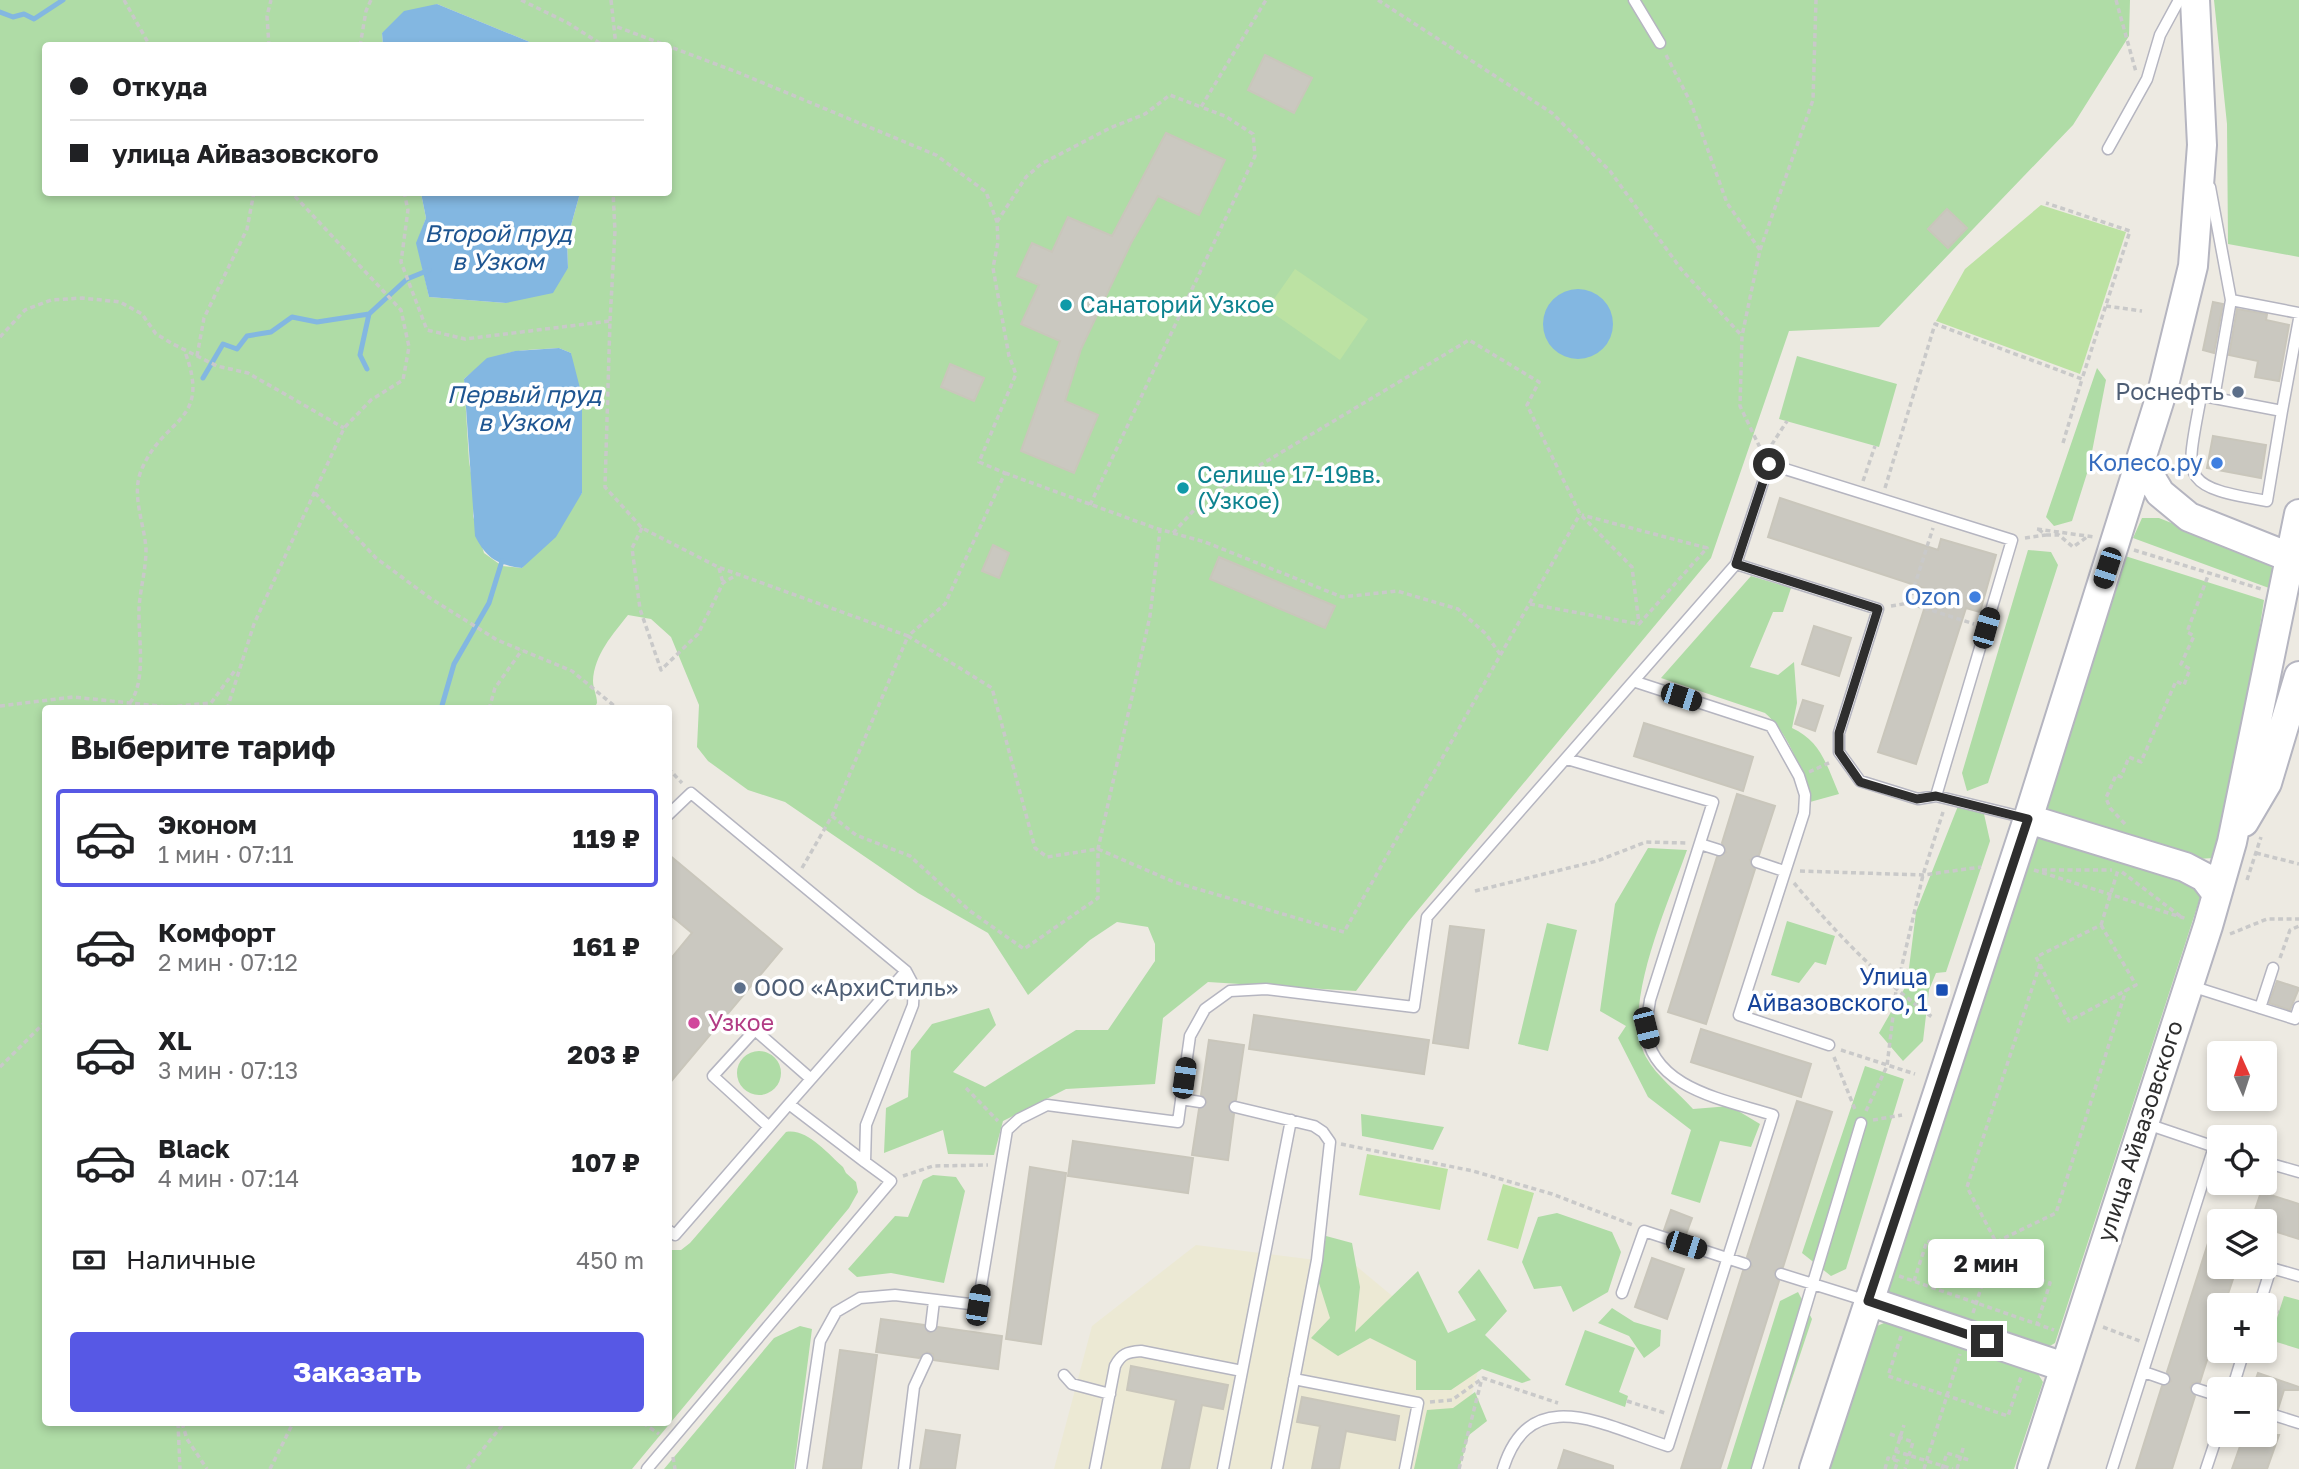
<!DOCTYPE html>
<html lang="ru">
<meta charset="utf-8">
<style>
body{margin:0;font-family:"Golos Text",sans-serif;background:#f2f2f2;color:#202124;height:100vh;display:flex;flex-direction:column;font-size:26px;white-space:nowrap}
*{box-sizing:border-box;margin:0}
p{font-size:23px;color:#757577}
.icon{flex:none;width:38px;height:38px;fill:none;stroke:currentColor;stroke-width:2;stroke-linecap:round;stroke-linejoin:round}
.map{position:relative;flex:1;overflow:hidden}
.side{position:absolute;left:42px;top:705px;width:630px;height:721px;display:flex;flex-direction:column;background:#fff;border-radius:7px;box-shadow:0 4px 10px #0003}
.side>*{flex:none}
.hud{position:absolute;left:42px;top:42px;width:630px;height:154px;border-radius:7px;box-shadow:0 4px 10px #0003;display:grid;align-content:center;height:154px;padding:0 28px;background:#fff}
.needle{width:46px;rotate:357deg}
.fabs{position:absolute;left:2207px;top:1041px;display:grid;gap:14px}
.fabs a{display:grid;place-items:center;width:70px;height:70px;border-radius:7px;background:#fff;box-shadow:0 4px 10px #0003;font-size:35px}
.end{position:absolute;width:32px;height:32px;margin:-16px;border:9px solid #2e2e2e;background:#fff;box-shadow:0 0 0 4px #fff}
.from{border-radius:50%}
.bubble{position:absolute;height:49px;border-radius:7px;background:#fff;box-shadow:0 4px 10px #0003;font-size:23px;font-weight:700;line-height:49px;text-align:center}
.car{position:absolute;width:21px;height:42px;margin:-21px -10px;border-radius:9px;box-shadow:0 0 5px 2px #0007;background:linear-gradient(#222 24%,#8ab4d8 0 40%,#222 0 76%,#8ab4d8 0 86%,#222 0)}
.hud b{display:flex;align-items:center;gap:24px;height:66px;font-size:26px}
.hud b+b{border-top:2px solid #e0e0e0}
.hud i{width:18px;height:18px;background:#202124}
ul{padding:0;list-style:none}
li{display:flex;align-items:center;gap:21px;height:98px;margin:0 14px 10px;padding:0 14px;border:4px solid transparent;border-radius:7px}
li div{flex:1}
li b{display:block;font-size:26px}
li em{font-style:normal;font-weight:700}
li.current{border-color:#5758e5}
li>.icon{width:63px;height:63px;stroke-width:1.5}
h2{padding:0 28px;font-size:32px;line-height:84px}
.pay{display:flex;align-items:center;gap:18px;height:77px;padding:0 28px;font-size:26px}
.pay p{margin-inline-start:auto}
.button{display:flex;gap:14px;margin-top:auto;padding:14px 28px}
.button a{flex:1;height:80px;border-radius:7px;background:#5758e5;color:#fff;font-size:28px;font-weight:700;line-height:80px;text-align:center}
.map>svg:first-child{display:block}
.education{fill:#ece9d4}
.green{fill:#afdca6;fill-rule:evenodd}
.pitch{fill:#bce2a3}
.water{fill:#83b7e1}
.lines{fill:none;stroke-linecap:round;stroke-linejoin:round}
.stream{stroke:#83b7e1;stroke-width:5}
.building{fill:#cac8c0;stroke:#c9c6bb;stroke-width:2}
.lane-casing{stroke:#b5b5c0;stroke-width:13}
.secondary-casing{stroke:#b5b5c0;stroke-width:32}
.path{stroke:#c9c9c9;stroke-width:3.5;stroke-dasharray:5 3.5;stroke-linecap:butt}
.lane{stroke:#fff;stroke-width:10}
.secondary{stroke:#fff;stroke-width:28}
.route{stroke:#2e2e2e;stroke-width:9}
.culture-dot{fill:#0f9aa8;stroke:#fff;stroke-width:2.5}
.service-dot{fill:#5c6f8a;stroke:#fff;stroke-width:2.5}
.shop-dot{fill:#3f7fe0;stroke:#fff;stroke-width:2.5}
.transit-dot{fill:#1a4fb4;stroke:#fff;stroke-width:2.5}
.hotel-dot{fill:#d1479c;stroke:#fff;stroke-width:2.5}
.labels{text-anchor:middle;stroke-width:7;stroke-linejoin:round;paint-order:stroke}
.culture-label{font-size:23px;fill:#0d838f;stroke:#fff;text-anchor:start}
.service-label{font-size:23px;fill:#4e5e75;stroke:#fff;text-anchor:end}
.shop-label{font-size:23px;fill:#366cbe;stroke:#fff;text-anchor:end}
.transit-label{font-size:23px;fill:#164399;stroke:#fff;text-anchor:end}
.hotel-label{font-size:23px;fill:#b23c85;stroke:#fff;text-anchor:start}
.street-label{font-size:23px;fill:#2e2e2e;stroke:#fff}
.water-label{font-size:24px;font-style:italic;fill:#1e5591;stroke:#fff}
</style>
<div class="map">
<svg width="2299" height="1469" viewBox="0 0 2299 1469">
<rect width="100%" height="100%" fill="#edeae2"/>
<path class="education" d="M1196,1245L1355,1265L1479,1368L1451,1469H1054L1092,1326Z"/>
<path class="green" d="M0,0H2130L2129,36L2073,125L1879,327L1789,331L1711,558L1408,922L1356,991L1208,982L1163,1018L1155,1084L1066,1089L1003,1121L994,1155L948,1154L943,1130L884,1153L886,1108L908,1097L911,1051L932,1024L989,1008L996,1025L953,1072L985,1087L1076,1030H1108L1155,961V944L1148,927L1117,922L1090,940L1028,995L988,933L918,893L785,802L748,790L708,761L697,747L699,705L671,637L651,619L628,615C613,634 594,655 593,681C593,688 597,696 597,703L594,709H46V1423H668L669,1250H681L690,1243L786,1132C807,1128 828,1154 843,1167L846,1173L856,1182L858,1192L849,1208L632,1469H0ZM437,4L537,45L668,46V192L580,193L567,240L568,268L506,303L429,297L417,243L426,218L421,193L46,192V46L383,45L382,33ZM559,348L571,353L582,493L522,568L502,566L484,553L473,516L475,497L469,461L464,379C499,348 514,351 559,348Z
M2214,0H2299V257L2228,244L2227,124Z
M1797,356L1897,384L1879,447L1779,419Z
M2097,368L2106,380L2089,467L2072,521L2054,526L2046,517Z
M2142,518H2159L2267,561L2273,569L2269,588L2133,538Z
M2028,550L2051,552L2058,565L1988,783L1967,791L1962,773Z
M2122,555L2264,600L2236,779L2214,858L2197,859L2050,813L2045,800Z
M1751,576L1791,588L1783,612H1773L1750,667L1778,675L1794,662L1797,703L1792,728C1821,741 1827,766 1839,794L1810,802C1801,770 1790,735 1765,713L1661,678Z
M1958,806L1984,814L1990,841L1946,972L1936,973L1929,990L1923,1041L1903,1061L1879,1033L1907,984L1916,912Z
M2034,835L2186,876L2202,892L2055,1343L2043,1350L1889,1297L1887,1279Z
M1648,848L1687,850C1670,899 1619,1010 1646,1057C1656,1076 1679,1093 1693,1109L1730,1106L1760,1124L1751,1147L1720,1141L1700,1203L1671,1194L1691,1130L1648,1097L1618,1038L1626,1026L1600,1011L1615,904Z
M1787,921L1835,936L1826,965L1815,962L1799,983L1771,975Z
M1547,923L1577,930L1548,1051L1518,1044Z
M737 1073a22 22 0 1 1 44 0a22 22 0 1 1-44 0Z
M1865,1066L1904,1079L1846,1269L1831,1276L1802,1253Z
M1361,1114L1444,1127L1433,1150L1362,1136Z
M933,1175L956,1177L965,1191L944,1283L891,1273L857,1277L848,1269L895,1216L908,1217L923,1180Z
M1557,1213L1612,1232L1621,1252L1608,1292L1573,1312L1561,1286L1534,1289L1522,1262L1538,1217Z
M1326,1236L1352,1243L1360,1287L1355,1332L1418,1271L1448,1333L1476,1320L1458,1292L1479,1269L1507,1311L1485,1335L1531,1380L1522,1383L1482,1369L1451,1390H1416V1361L1370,1338L1338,1356L1311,1338L1330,1318L1318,1280Z
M1798,1292L1812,1319L1762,1469H1727L1780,1301Z
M2284,1296L2299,1300V1349L2270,1340Z
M1612,1308L1634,1322L1661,1330L1660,1346L1644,1358L1629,1336L1598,1323Z
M1891,1320L2035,1369L2043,1382L2014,1469H1826L1870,1329Z
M800,1326L812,1329L794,1469H664L774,1338Z
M1585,1330L1635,1348L1619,1392L1628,1396L1625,1407L1565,1385Z
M1475,1392L1487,1421L1469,1435L1459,1469H1414L1427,1410L1453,1408Z"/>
<path class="pitch" d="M2041,205L2126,232L2080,374L1936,321L1965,269Z
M1295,269L1368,319L1340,360L1267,309Z
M1367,1154L1448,1169L1440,1210L1359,1195Z
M1503,1184L1534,1193L1518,1249L1487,1240Z"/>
<path class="water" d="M437,4L537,45H383L382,33L404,11Z
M421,193H580L567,240L568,268L553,293L506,303L429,297L416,243L426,218Z
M1543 324a35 35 0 1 1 70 0a35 35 0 1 1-70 0Z
M559,348L571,353L582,396V493L556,537L522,568C498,565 486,558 475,536L464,379L487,358L515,351Z"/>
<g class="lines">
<path class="stream" d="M0,12L13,17L24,14L34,19L63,0
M367,369L360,355L369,314
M203,378L223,344L237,349L247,336L271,332L292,317L317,322L369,314L407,279L429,270
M441,709L454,664L489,603L502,561"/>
</g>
<path class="building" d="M1265,55L1312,78L1294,113L1248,90Z
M1166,133L1225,160L1199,215L1158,196L1131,243L1081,349L1065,401L1098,415L1074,473L1021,451L1060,341L1021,324L1039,285L1017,276L1032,243L1052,252L1068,217L1112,236Z
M1947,209L1967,228L1948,248L1928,229Z
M2213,302L2223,304L2214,353L2203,350Z
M2237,309L2267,314L2266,320L2289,325L2279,381L2255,377L2258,361L2229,355Z
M950,364L984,378L974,401L941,387Z
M2213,436L2266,445L2261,478L2207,468Z
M1780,498L1938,550L1941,539L1996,555L1980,612L1966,608L1916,764L1878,752L1928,597L1925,596L1927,589L1768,537Z
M993,545L1009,553L999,578L982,571Z
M1219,557L1335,606L1325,628L1210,579Z
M1814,626L1851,638L1839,676L1802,664Z
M1803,700L1823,706L1815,731L1795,724Z
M1644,723L1753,757L1743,791L1634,756Z
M1737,794L1775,806L1759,855L1750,860L1755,869L1706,1024L1668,1012L1717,857L1726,852L1722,843Z
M668,854L782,949L668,1085V962L692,933L668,913Z
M1450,926L1484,930L1468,1048L1433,1043Z
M2277,981L2299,988L2290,1010L2269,1003Z
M1254,1015L1429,1040L1424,1074L1249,1049Z
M1701,1029L1811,1064L1801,1097L1691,1062Z
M1209,1040L1244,1045L1236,1100L1228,1106L1234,1114L1228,1160L1192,1155L1199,1109L1207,1102L1201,1095Z
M1797,1101L1832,1112L1783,1267L1774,1271L1779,1281L1720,1469H1681L1743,1271L1752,1266L1747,1257Z
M1073,1141L1193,1158L1188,1193L1068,1176Z
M1030,1167L1066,1173L1041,1344L1006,1339Z
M2261,1192L2299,1204V1239L2264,1228V1222H2251Z
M1671,1210L1692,1218L1685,1237L1664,1230Z
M2216,1218H2219V1267H2237L2224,1306H2219V1322L2200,1382L2193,1383L2190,1387L2195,1396L2172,1469H2136L2162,1386L2171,1381L2167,1372Z
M1652,1258L1684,1269L1667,1319L1635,1307Z
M881,1319L924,1325L929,1333L938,1327L1002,1336L998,1369L934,1360L933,1354L927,1352L919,1358L876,1352Z
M840,1350L877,1355L861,1469H823Z
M1131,1366L1228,1385L1223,1409L1202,1405L1189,1469H1162L1176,1400L1127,1390Z
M2258,1373L2299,1387L2298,1390H2284L2278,1409L2264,1405V1390H2252Z
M1302,1397L1399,1416L1395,1440L1346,1431L1339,1469H1312L1320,1426L1297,1422Z
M2264,1420L2273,1423L2269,1435H2279L2267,1469H2232L2244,1435H2264Z
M926,1430L960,1435L955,1469H920Z
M1564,1450L1613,1466V1469H1558Z"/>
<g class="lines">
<defs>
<path id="lane" d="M1634,0L1660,43
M2108,149L2147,79L2160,35L2179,0
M2231,300L2299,313
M2164,390L2214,398L2231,300L2210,187
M2201,396C2186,479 2177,486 2267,501L2282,411
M2214,398L2282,411L2299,319
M1636,682L1771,726L1799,776L1805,795L1804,813L1739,1015L1829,1045
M1936,796L2012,540L1769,464L1736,564L1878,609L1839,733V752L1860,781L1918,799L1936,796L2026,818
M1700,844L1719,850
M1757,862L1784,871
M2191,986L2295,1019L2299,1007
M2260,1008L2273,968
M1181,1099L1200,1102
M789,1104L906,971
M1235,1107L1314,1126L1323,1132L1330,1142L1317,1260L1277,1469
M2147,1124L2218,1148
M769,1127L713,1076L755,1030L811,1079
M2264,1162L2299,1172
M668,1230L675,1235L789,1104L865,1162
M1781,1274L1864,1300
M1622,1293L1644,1231L1745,1264
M2259,1306L2271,1268L2299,1276
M931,1326L934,1301
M2144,1372L2164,1379
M1064,1375L1072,1384L1110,1394
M1294,1379L1418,1403L1405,1469
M2197,1389L2219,1396
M2232,1390L2244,1351
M2264,1412L2299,1423
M647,1469L891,1181L865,1162L866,1125L913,1005L914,986L906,971L691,793L668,815
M801,1469L820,1341L836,1312L860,1298L895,1295L978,1305L1007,1130L1019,1119L1047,1105L1178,1122L1190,1036L1205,1009L1230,991L1266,989L1414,1007L1427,917L1736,564
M904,1469L914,1387L927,1359
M1095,1469L1115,1366C1121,1354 1127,1352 1141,1351L1242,1371
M1223,1469L1291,1120
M1503,1469C1530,1381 1605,1426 1668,1446L1773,1115C1727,1100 1650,1089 1646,1028C1646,1019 1649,1009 1650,1000L1713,802L1567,759
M1757,1469L1861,1123
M2112,1469L2214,1147
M2206,1469L2219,1430"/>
<path id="secondary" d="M2141,461L2160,493L2189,517L2299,561
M2028,819L2185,867L2204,877L2217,894
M2244,822L2267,783L2299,676
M1868,1301L2064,1367
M1814,1469L2028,819L2163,389L2193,266L2202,145L2195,0
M2032,1469L2208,926L2232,842L2299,514"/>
</defs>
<use href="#lane" class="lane-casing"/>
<use href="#secondary" class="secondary-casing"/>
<path class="path" d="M124,0L150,46
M521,0L568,23L604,46
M611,0L616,46
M1378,0L1552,113L1610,171L1681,269L1742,336L1740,406L1763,454
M2116,0L2136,72
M269,46L267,16L271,0
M360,46L366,11L371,0
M1666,55L1691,103L1727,203L1760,250L1742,336
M404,192L408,210L401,262L427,330L465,339L610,321L605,487L642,528L718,567L908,636L945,604L1005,473L979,462L1016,374L1009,356L993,268L998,242L997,222L986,192L936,155L737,72L615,26
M997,222L1026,177L1041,164L1110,128L1145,114L1170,95L1201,107
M1760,250L1813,100L1816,0
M2106,306L2142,311
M610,321L615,231L613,192
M0,337L25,310L51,300L82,298L120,302L142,314L156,334L173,344L217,366L248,373L344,428
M197,356L204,318L247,229L254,192
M2063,443L2082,379
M1767,452L1787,421
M1005,473L1155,528L1205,542L1342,597L1397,591L1458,609L1486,634L1500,654
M1863,481L1875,446
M1885,488L1935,324L2082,379L2130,231L2046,203
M315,493L376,558L430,598L497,640L572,671L618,709
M1090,505L1255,156L1253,134L1225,116L1201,107L1266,0
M642,528L632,548L640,609L661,670L698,634L723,583L738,574
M2037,529L2094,537
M1173,533L1205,498L1469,340L1539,382L1527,405L1580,514L1632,567L1639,624
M2046,535H2059L2073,547L2087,537
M2025,538L2046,535L2038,529
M2134,550L2261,589
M719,568L723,583
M1909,603L1933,528
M1530,604L1639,624L1707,548L1582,515
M1891,606L1909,603L1974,624
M130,703C147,679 138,637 139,609C140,589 146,570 146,550C145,525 131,496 141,471C163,416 212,424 185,352
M0,706L73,697L168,707L211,703L236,669
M227,709L254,624L344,428L371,400L403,380L409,347L401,310L291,192
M489,709L495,688L522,650
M668,768L682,783
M1809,772L1831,762
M832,816L856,835L910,856L970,911L1024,949L1098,898V849L1150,616L1160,530
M2125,824L2110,808L2106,798L2116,775L2121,777L2129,757L2141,762L2176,681L2184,685L2190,669L2181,664L2194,636L2187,632L2209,573
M2256,853L2299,864
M802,868L832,816L908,636L992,688L1035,848L1047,857L1098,849L1174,882L1344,932L1580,514
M2034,870L2187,919
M2042,870H2112
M1800,871L1923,875L1981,867
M2122,872L2180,916
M2247,880L2261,837
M1794,883C1836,933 1879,978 1932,1017
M1475,891L1597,861L1646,842L1686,843
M2101,925L2118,870
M2101,925L2136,985L2069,1021L2036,957Z
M2230,934L2267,919H2299
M2280,958L2290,930L2299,926
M2040,964L1967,1187L1996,1242L2056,1213L2126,990
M1841,1050L1915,1074
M1834,1057L1856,1112
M0,1067L46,1021
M966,1088L998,1121
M1866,1111L1887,1066L1896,991L1923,875L1943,812
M1873,1120L1902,1115
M1341,1144L1473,1171L1552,1194L1633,1225
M903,1176L933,1166L988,1165
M1899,1276L2054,1330
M1914,1281L1927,1241L2050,1283L2037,1324
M2270,1309L2279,1312
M1973,1313L1996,1242
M2103,1327L2140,1341
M1901,1336L1888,1376L2008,1416L2021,1377
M1627,1401L1665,1413
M1430,1402L1452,1400L1483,1378L1558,1403
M178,1423L180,1469
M182,1423L187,1439L207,1469
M643,1423L659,1434
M1890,1434L1913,1442L1905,1469
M1895,1451L1953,1469
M673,1457L675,1469
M1893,1460L1904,1425
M270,1469L293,1423
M467,1469L504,1423
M1459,1469L1481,1382
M1885,1469L1888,1458L1898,1461L1895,1469
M1924,1469L1960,1354
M1942,1469L1947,1453L1969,1460
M1957,1469L1964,1445"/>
<use href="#lane" class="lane"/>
<use href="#secondary" class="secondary"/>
</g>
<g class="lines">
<path class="route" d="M1769,464L1736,564L1878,609L1839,733V752L1860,782L1917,799L1936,796L2028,819L1868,1301L1987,1341"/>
</g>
<g class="culture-dot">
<circle cx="1066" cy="305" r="7"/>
<circle cx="1183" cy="488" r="7"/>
</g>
<g class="service-dot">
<circle cx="2238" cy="392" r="7"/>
<circle cx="740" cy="988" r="7"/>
</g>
<g class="shop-dot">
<circle cx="2217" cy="463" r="7"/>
<circle cx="1975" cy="597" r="7"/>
</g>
<rect class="transit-dot" x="1935" y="983" width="14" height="14" rx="3.5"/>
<circle class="hotel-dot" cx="694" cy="1023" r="7"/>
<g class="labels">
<g class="culture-label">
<text x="1080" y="313">Санаторий Узкое</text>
<text x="1197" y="483">Селище 17-19вв.<tspan x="1197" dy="26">(Узкое)</tspan></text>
</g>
<g class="service-label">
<text x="2224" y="400">Роснефть</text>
<text x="754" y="996" text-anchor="start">ООО «АрхиСтиль»</text>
</g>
<g class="shop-label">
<text x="2203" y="471">Колесо.ру</text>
<text x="1961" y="605">Ozon</text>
</g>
<g class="transit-label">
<text x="1928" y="985">Улица<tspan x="1928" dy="26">Айвазовского, 1</tspan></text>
</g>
<g class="hotel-label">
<text x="708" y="1031">Узкое</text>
</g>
<g class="street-label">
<text transform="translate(2140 1131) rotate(-72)" y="8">улица Айвазовского</text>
</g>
<g class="water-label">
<text x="498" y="242">Второй пруд<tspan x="498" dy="28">в Узком</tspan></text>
<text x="524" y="403">Первый пруд<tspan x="524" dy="28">в Узком</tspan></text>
</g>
</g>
</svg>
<div class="fabs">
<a><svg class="needle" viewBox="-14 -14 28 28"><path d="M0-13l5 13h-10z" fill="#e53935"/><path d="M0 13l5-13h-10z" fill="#757577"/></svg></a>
<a><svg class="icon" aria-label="locate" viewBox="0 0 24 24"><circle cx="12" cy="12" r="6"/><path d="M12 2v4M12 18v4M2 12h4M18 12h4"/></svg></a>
<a><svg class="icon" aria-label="layers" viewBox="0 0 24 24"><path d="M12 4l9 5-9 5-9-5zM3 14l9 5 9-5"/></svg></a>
<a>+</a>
<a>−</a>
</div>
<i class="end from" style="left:1769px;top:464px"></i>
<i class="end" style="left:1987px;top:1341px"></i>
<div class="bubble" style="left:1928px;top:1239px;width:116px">2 мин</div>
<i class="car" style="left:2107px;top:568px;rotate:198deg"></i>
<i class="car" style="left:1986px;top:628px;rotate:16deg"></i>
<i class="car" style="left:1681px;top:697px;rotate:108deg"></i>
<i class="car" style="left:1646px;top:1028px;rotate:166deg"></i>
<i class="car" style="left:1184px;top:1078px;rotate:8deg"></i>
<i class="car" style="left:1686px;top:1245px;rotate:108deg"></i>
<i class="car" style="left:978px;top:1305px;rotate:9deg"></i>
<div class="hud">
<b><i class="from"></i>Откуда</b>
<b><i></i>улица Айвазовского</b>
</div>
<section class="side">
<h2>Выберите тариф</h2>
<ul>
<li class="current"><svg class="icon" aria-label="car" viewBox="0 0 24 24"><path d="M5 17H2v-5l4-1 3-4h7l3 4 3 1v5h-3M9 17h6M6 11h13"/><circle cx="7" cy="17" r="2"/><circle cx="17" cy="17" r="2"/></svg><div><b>Эконом</b><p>1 мин · 07:11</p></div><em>119 ₽</em></li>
<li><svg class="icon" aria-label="car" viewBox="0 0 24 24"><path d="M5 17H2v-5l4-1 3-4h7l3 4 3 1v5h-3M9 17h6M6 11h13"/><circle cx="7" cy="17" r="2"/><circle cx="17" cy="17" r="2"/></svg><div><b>Комфорт</b><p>2 мин · 07:12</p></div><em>161 ₽</em></li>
<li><svg class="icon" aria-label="car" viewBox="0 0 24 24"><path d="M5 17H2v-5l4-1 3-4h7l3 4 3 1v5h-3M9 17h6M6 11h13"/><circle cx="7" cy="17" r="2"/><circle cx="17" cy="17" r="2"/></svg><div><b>XL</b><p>3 мин · 07:13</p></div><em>203 ₽</em></li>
<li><svg class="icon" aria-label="car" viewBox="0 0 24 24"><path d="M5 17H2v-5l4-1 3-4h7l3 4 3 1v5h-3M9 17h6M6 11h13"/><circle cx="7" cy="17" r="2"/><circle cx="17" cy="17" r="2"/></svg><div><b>Black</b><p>4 мин · 07:14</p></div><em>107 ₽</em></li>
</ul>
<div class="pay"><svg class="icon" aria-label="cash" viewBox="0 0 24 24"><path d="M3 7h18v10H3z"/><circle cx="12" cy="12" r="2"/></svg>Наличные<p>450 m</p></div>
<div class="button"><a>Заказать</a></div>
</section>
</div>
